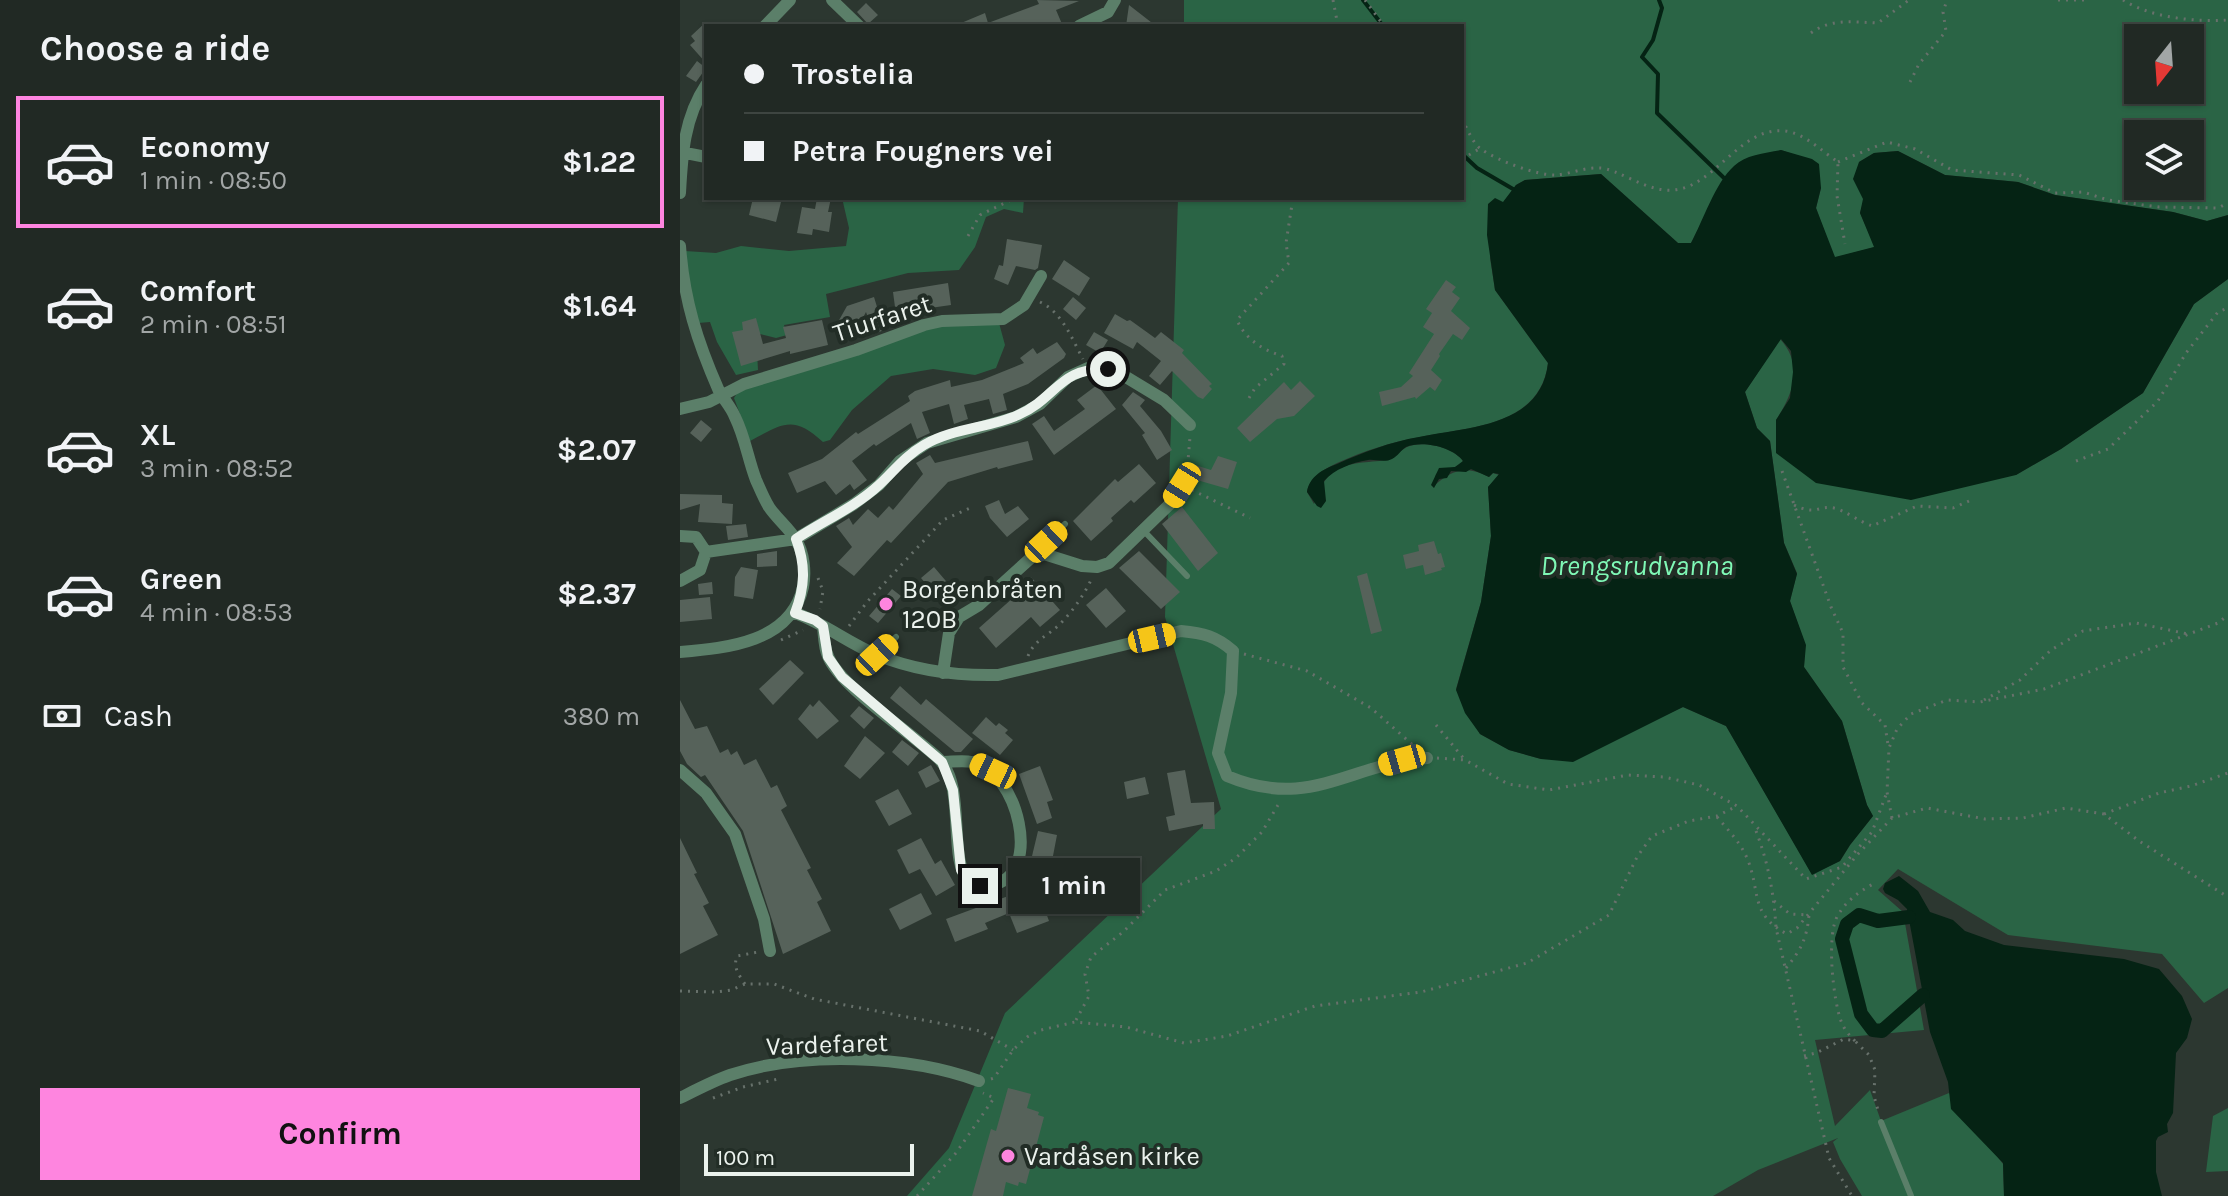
<!DOCTYPE html>
<meta charset="utf-8">
<style>
body{margin:0;font-family:Karla,sans-serif;background:#29312c;color:#f1f3f6;height:100vh;display:flex;flex-direction:column;font-size:30px;white-space:nowrap}
*{box-sizing:border-box;margin:0}
p{font-size:26px;color:#a2a6a6}
.icon{flex:none;width:44px;height:44px;fill:none;stroke:currentColor;stroke-width:2;stroke-linecap:round;stroke-linejoin:round}
.map{position:relative;flex:1;overflow:hidden}
.sheet{display:flex;flex-direction:column;background:#212924;width:680px}
.sheet>*{flex:none}
.banner{position:absolute;left:24px;top:24px;width:760px;height:176px;border-radius:0px;box-shadow:0 2px 6px #0004,0 0 0 2px #3e4541;display:grid;align-content:center;height:176px;padding:0 40px;background:#212924}
.needle{width:52px;rotate:197deg}
.controls{position:absolute;left:1444px;top:24px;display:grid;gap:16px}
.controls a{display:grid;place-items:center;width:80px;height:80px;border-radius:0px;background:#212924;box-shadow:0 2px 6px #0004,0 0 0 2px #3e4541;font-size:40px}
.scale{position:absolute;left:24px;bottom:20px;width:210px;box-sizing:border-box;padding-left:8px;border:4px solid #ebf2ed;border-top:0;font-size:22px;line-height:28px;white-space:nowrap;color:#ebf2ed;-webkit-text-stroke:6px #222d26;paint-order:stroke}
.end{position:absolute;width:36px;height:36px;margin:-18px;border:10px solid #ebf2ed;background:#111;box-shadow:0 0 0 4px #111}
.from{border-radius:50%}
.bubble{position:absolute;height:56px;border-radius:0px;background:#212924;box-shadow:0 2px 6px #0004,0 0 0 2px #3e4541;font-size:26px;font-weight:700;line-height:56px;text-align:center}
.car{position:absolute;width:24px;height:48px;margin:-24px -12px;border-radius:10px;box-shadow:0 0 6px 2px #0007;background:linear-gradient(#f5c518 24%,#345 0 40%,#f5c518 0 76%,#345 0 86%,#f5c518 0)}
.banner b{display:flex;align-items:center;gap:28px;height:76px;font-size:30px}
.banner b+b{border-top:2px solid #3e4541}
.banner i{width:20px;height:20px;background:#f1f3f6}
ul{padding:0;list-style:none}
li{display:flex;align-items:center;gap:24px;height:132px;margin:0 16px 12px;padding:0 24px;border:4px solid transparent;border-radius:0px}
li div{flex:1}
li b{display:block;font-size:30px}
li em{font-style:normal;font-weight:700}
li.current{border-color:#fe85df}
li>.icon{width:72px;height:72px;stroke-width:1.5}
h2{padding:0 40px;font-size:36px;line-height:96px}
.pay{display:flex;align-items:center;gap:20px;height:88px;padding:0 40px;font-size:30px}
.pay p{margin-inline-start:auto}
.cta{display:flex;gap:16px;margin-top:auto;padding:16px 40px}
.cta a{flex:1;height:92px;border-radius:0px;background:#fe85df;color:#111;font-size:32px;font-weight:700;line-height:92px;text-align:center}
main{display:flex;flex:1;min-height:0}
.map>svg:first-child{display:block}
.green{fill:#2a6445;fill-rule:evenodd}
.water{fill:#052314}
.lines{fill:none;stroke-linecap:round;stroke-linejoin:round}
.stream{stroke:#052314;stroke-width:4}
.canal{stroke:#052314;stroke-width:14}
.building{fill:#56625a}
.path{stroke:#67716b;stroke-width:3;stroke-dasharray:2 6;stroke-linecap:butt}
.lane{stroke:#5b7f69;stroke-width:6}
.street{stroke:#5b7f69;stroke-width:12}
.route{stroke:#ebf2ed;stroke-width:10}
.poi-dot{fill:#fe85df;stroke:#222d26;stroke-width:3}
.labels{text-anchor:middle;stroke-width:8;stroke-linejoin:round;paint-order:stroke}
.street-label{font-size:26px;fill:#ebf2ed;stroke:#222d26}
.poi-label{font-size:26px;fill:#ebf2ed;stroke:#222d26;text-anchor:start}
.water-label{font-size:28px;font-style:italic;fill:#7ff8b6;stroke:#222d26}
</style>
<main>
<section class="sheet">
<h2>Choose a ride</h2>
<ul>
<li class="current"><svg class="icon" aria-label="car" viewBox="0 0 24 24"><path d="M5 17H2v-5l4-1 3-4h7l3 4 3 1v5h-3M9 17h6M6 11h13"/><circle cx="7" cy="17" r="2"/><circle cx="17" cy="17" r="2"/></svg><div><b>Economy</b><p>1 min · 08:50</p></div><em>$1.22</em></li>
<li><svg class="icon" aria-label="car" viewBox="0 0 24 24"><path d="M5 17H2v-5l4-1 3-4h7l3 4 3 1v5h-3M9 17h6M6 11h13"/><circle cx="7" cy="17" r="2"/><circle cx="17" cy="17" r="2"/></svg><div><b>Comfort</b><p>2 min · 08:51</p></div><em>$1.64</em></li>
<li><svg class="icon" aria-label="car" viewBox="0 0 24 24"><path d="M5 17H2v-5l4-1 3-4h7l3 4 3 1v5h-3M9 17h6M6 11h13"/><circle cx="7" cy="17" r="2"/><circle cx="17" cy="17" r="2"/></svg><div><b>XL</b><p>3 min · 08:52</p></div><em>$2.07</em></li>
<li><svg class="icon" aria-label="car" viewBox="0 0 24 24"><path d="M5 17H2v-5l4-1 3-4h7l3 4 3 1v5h-3M9 17h6M6 11h13"/><circle cx="7" cy="17" r="2"/><circle cx="17" cy="17" r="2"/></svg><div><b>Green</b><p>4 min · 08:53</p></div><em>$2.37</em></li>
</ul>
<div class="pay"><svg class="icon" aria-label="cash" viewBox="0 0 24 24"><path d="M3 7h18v10H3z"/><circle cx="12" cy="12" r="2"/></svg>Cash<p>380 m</p></div>
<div class="cta"><a>Confirm</a></div>
</section>
<div class="map">
<svg width="1548" height="1196" viewBox="0 0 1548 1196">
<rect width="100%" height="100%" fill="#2c3730"/>
<path class="green" d="M504,0H1548V215L1527,221L1493,212L1375,195L1338,182L1265,175L1218,151L1194,153L1179,162L1184,199L1180,213L1195,247L1154,258L1136,208L1141,188L1112,154L1101,150L1044,178L1011,243H998L921,174L845,180L836,185L823,203L810,258L815,290L868,363C860,427 788,427 740,437C711,442 684,451 657,463C644,469 629,478 627,492L634,504C639,493 643,479 653,472C669,461 688,463 706,460C715,459 719,451 727,447C743,440 773,447 783,461L780,465L756,474L753,487C770,471 785,464 809,477L813,473L819,475L808,487L811,536L801,602L776,689L800,734L829,750L861,759L955,729L1003,707L1046,726L1132,874L1160,861L1170,845L1193,816L1187,805L1162,721L1124,667L1125,645L1110,601L1117,573L1104,543L1090,441L1077,428L1065,392L1100,339C1124,365 1113,394 1096,420L1336,475L1381,449L1463,393L1514,304L1548,279V988L1524,1003L1482,954L1328,935L1218,869L1198,890L1223,912L1244,1030L1135,1040L1155,1126L1190,1090L1201,1121L1269,1093L1323,1164L1324,1196H1182L1160,1159L1153,1142L1158,1138L1078,1170L1033,1196H227L269,1148L325,1013L541,809L485,617L498,198H782V26H504ZM1458,38H1510V90H1458ZM1458,134H1510V186H1458Z
M162,198H344L343,213L324,209L306,217L295,247L279,270L228,273L146,294L150,317L104,325L107,335L96,338L76,333L78,370L56,375L37,342L30,322L18,323L13,307L5,251L36,253L61,246L109,251L166,246L169,228Z
M319,323L325,345L316,368L295,375L253,369L211,376L172,410L150,440L143,442C113,414 102,424 70,441L54,398L59,390L257,326Z
M1548,1108V1171L1526,1172L1533,1116Z"/>
<path class="water" d="M1101,150L1132,159L1139,164L1141,188L1136,208L1155,257L1194,247L1180,213L1183,199L1173,179L1179,162L1194,153L1218,151L1265,175L1338,182L1375,195L1493,212L1527,221L1548,215V279L1514,304L1463,393L1381,449L1336,475L1231,500L1136,483L1096,453V420L1110,398L1113,372L1111,351L1101,339L1065,392L1077,428L1090,441L1104,543L1117,574L1110,601L1126,645L1124,667L1162,721L1187,805L1193,816L1170,845L1160,861L1132,875L1046,726L1003,707L893,762L861,759L829,750L800,734L785,713L776,690L801,602L811,536L808,487L819,474L813,473L809,477L791,469L786,472L771,471L767,478L759,479L754,488L751,485L759,468L775,467L783,461C773,447 742,440 726,447C721,450 718,456 712,459C705,463 695,459 688,460C671,463 655,469 644,481L646,501L641,508L637,506L627,492C629,477 643,469 657,464C684,452 710,442 739,437C788,427 861,427 868,363L815,290L807,235L808,204L815,198L823,202L836,185L845,180L921,174L998,243H1011C1023,221 1035,183 1054,166C1065,155 1085,153 1101,150Z
M1219,876L1238,891L1250,912L1273,920L1285,931L1324,945L1444,959L1479,969L1502,996L1512,1019L1507,1038L1496,1053L1493,1113L1487,1124L1488,1132L1478,1137L1476,1141V1172L1482,1196H1324L1323,1163L1271,1109L1268,1082L1250,1032L1227,909L1218,900L1205,893L1203,889L1205,883Z"/>
<g class="lines">
<path class="stream" d="M683,0L703,26
M979,0L982,8L973,40L962,57L978,74L977,113L1044,178
M782,154L797,168L833,189"/>
<path class="canal" d="M1229,917L1198,921L1179,915L1167,924L1162,939L1181,1014L1193,1030L1202,1031L1243,995"/>
</g>
<path class="building" d="M357,0L399,1L376,10L382,24L376,26H274L305,13L308,23L359,4Z
M186,3L198,15L188,24L177,12Z
M449,5L476,26H446Z
M26,22V63L10,45L15,41L11,36Z
M17,61L26,68L16,82L6,76Z
M73,198H102L96,222L69,215Z
M137,198H151L148,212H152L149,232L133,229L132,235L117,233L122,207L135,209Z
M327,239L362,245L358,268L355,270L336,266L328,285L314,279L319,265L323,266Z
M384,260L410,278L399,296L372,279Z
M766,280L776,287L772,292L780,298L771,311L790,328L782,340L773,334L759,354L760,356L751,370L762,380L755,391L750,387L736,399L735,397L702,406L699,392L721,387L733,376L729,373L754,334L743,327L752,313L746,309Z
M268,283L271,305L236,310L235,305L215,307L213,292Z
M194,297L204,330L194,334L186,312L176,331L158,322L167,306Z
M393,297L406,308L396,320L383,309Z
M435,314L447,321L450,320L475,338L481,332L504,350L502,353L532,384L529,386L532,389L523,399L518,397L492,371L480,385L469,376L481,361L457,342L453,349L424,333Z
M76,318L83,344L106,338L103,327L142,320L148,345L110,354V351L61,366L52,332L63,330L62,322Z
M414,332L428,340L420,353L406,345Z
M377,342L386,354L384,358L348,384L323,394L327,410L313,414L309,399L284,405L288,419L274,424L269,404L242,412L250,433L237,439L231,423L196,446L194,444L172,461L187,480L174,490L170,484L156,495L145,481L117,493L108,473L142,459L176,432L178,434L230,401L228,396L235,391L270,380L271,387L302,380L344,363L340,358L353,348L357,354Z
M620,381L635,396L614,416L597,419L570,442L557,428L604,382L611,390Z
M417,385L436,409L374,455L352,424L364,416L374,431L405,409L397,400Z
M453,392L465,400L460,406L481,431L492,450L477,460L462,435L465,433L442,405Z
M21,420L32,429L21,442L10,433Z
M348,441L353,460L318,469L317,467L268,482L211,543L207,540L174,576L157,563L172,547L156,526L169,518L173,525L188,509L198,518L209,506L213,510L243,474L236,463L250,455L255,463Z
M538,456L557,462L548,489L510,478L515,465L531,470Z
M459,464L476,483L454,503L451,500L431,518L433,521L411,541L393,521L435,479L438,482Z
M0,494L42,495V503L53,504L52,524L18,522L20,504L0,510Z
M319,500L325,514L338,506L349,519L327,537L310,518L305,506Z
M502,507L538,553L518,571L482,524Z
M66,524L68,537L48,540L46,526Z
M754,541L758,554L761,553L765,567L761,568L762,570L745,575L743,565L726,569L723,555L739,551L738,545Z
M97,551V566L77,567V554Z
M459,551L500,592L481,609L439,568Z
M61,567L78,570L73,599L54,596L55,577Z
M254,567L271,587L258,598L241,578Z
M687,573L702,631L691,634L677,576Z
M351,577L380,610L360,627L351,617L316,648L299,628L334,597L331,594Z
M32,582L33,594L19,595L18,584Z
M426,588L446,611L426,628L406,605Z
M212,589L221,596L198,623L189,616Z
M30,597L32,619L0,622V600Z
M110,660L124,673L93,705L79,689Z
M220,686L241,705L246,699L293,739L281,752H275L210,698Z
M0,700L15,729L27,726L40,753L48,749L51,755L57,751L64,765L76,759L91,788L97,785L107,806L101,810L131,868L127,870L142,899L137,902L151,931L103,954L63,831L25,775L21,777L7,764L0,751Z
M139,700L159,721L137,739L118,719L130,704L133,707Z
M179,706L194,718L184,729L170,716Z
M306,717L316,726L319,723L328,730L325,733L333,740L320,755L292,733Z
M185,736L205,753L180,779L164,766Z
M222,740L239,753L228,766L212,752Z
M251,765L260,781L246,788L238,772Z
M360,766L373,800L367,802L372,818L357,824L339,774Z
M505,770L511,803L534,802L535,829H523V824L489,831L486,817L495,815L487,773Z
M465,777L469,794L447,799L444,782Z
M218,789L232,814L209,826L195,801Z
M358,831L377,835L368,882L347,877Z
M0,838L17,873L14,874L29,903L23,906L38,935L0,954Z
M241,838L255,864L261,860L275,885L256,896L240,869L229,874L217,850Z
M241,893L252,914L220,930L209,909Z
M331,895L336,909L361,899L369,921L337,933L329,913L305,923L308,929L275,942L266,919Z
M328,1088L351,1094L347,1108L359,1112L358,1115L364,1117L346,1184L339,1182L338,1186L326,1182L323,1196H292L311,1129L316,1131Z"/>
<g class="lines">
<path class="path" d="M653,0L658,26
M685,0L704,26
M1378,0H1404
M1443,0C1472,18 1514,22 1548,20
M1131,33C1151,18 1174,22 1198,23L1229,0
M1230,82L1239,64L1266,31L1263,12L1267,0
M782,119C787,128 793,144 801,149C816,160 858,176 876,175C890,174 905,167 919,168C938,168 967,193 994,190C1036,186 1060,126 1105,131C1124,133 1143,152 1158,162L1157,196L1165,244
M782,159L799,149
M1158,162L1207,142L1235,149L1272,170L1339,175L1375,193L1403,192L1428,200L1479,207L1538,208L1548,203
M288,236L300,215L335,198
M360,302C382,312 392,339 403,359
M569,398L575,388L604,364L602,356C583,350 565,339 557,320L609,263L606,243L613,198
M1396,461L1428,449L1478,401L1506,353L1538,312L1548,308
M1102,471L1151,607L1163,633V667L1182,703L1205,725L1208,745
M507,473L510,437
M512,490L570,518
M1114,505C1137,516 1138,505 1154,508C1164,510 1180,522 1192,526L1237,506L1273,508L1289,501
M138,578L143,591L140,609
M169,626L187,602L263,520L290,508
M101,640L123,630
M564,654L627,671L691,708L734,746
M348,656C355,639 368,636 380,624C392,612 404,595 411,580
M1304,700L1340,680L1371,650L1403,631L1456,623L1508,634
M756,725L785,760
M757,758L785,760L828,784L869,790L948,775L984,777L1019,785L1057,806L1126,879L1162,867L1192,832L1207,792
M1424,814L1479,793L1511,786L1548,773
M1037,817C1048,830 1060,842 1067,858C1081,891 1069,914 1107,934L1117,928L1178,854L1212,818L1247,808L1305,819L1343,818L1386,808L1424,814L1459,841L1548,897
M1212,818L1207,792L1209,748L1217,729L1231,714L1267,700L1300,702L1364,689L1538,623L1548,615
M1076,831C1088,862 1094,894 1096,928L1149,1158L1172,1196
M1094,901L1110,914L1129,915
M1106,968C1121,950 1127,938 1129,915
M65,984C58,974 53,967 57,956L78,952
M0,991L36,992L51,990L65,984H94L134,999L300,1031L333,1050
M396,1020L409,996L405,974L411,957L443,932L485,890L536,871L556,858L582,832L601,800
M1175,1041C1168,1034 1164,1029 1161,1021C1153,999 1146,934 1158,915C1167,900 1180,891 1195,883
M1124,1056L1136,1053L1164,1039L1175,1041L1189,1055L1195,1070L1194,1096L1199,1114
M311,1079L314,1078L333,1050L347,1037L361,1030L395,1022L446,1027L504,1043L547,1036L635,1006L741,992L847,963L929,915L957,857L972,836L1009,821L1037,816L1057,806
M33,1098L63,1087L98,1079
M237,1196L276,1153L314,1098L303,1093"/>
<path class="lane" d="M463,530L507,576
M364,554L366,542L385,524
M197,655L216,637
M1201,1122L1231,1196"/>
<path class="street" d="M152,0L179,26
M85,26L110,0
M399,26L428,12L435,0
M0,152L26,157
M0,193C2,155 4,118 26,85
M0,246C4,300 17,341 39,391C44,400 51,407 55,417C65,437 68,459 76,480C80,489 84,499 89,507C97,519 109,528 116,540C124,553 126,572 123,587C111,642 48,648 0,652
M0,409L29,402L64,384L176,350L244,325L262,321L323,319L344,305L361,276
M0,536L16,537L26,552
M0,581L20,570L26,552L116,539L174,504L199,485L220,461L247,443L336,417L360,404L388,377L408,368L428,369L446,377L484,400L510,425
M115,613C144,623 168,643 197,655C236,671 276,676 318,675L501,631C523,633 536,636 553,651L551,693L538,753L547,776C630,811 668,764 747,758
M143,626C144,636 144,648 148,656C159,686 233,734 259,759C287,787 267,860 289,881C295,886 304,887 312,885C364,876 338,770 292,762C283,760 271,762 262,762
M263,673L269,633L279,617L299,605L353,556L364,554L402,566L417,567L429,563L490,504L502,485
M0,770L26,793L55,834L84,919L90,951
M0,1098C16,1090 33,1081 50,1075C122,1051 228,1055 299,1081"/>
</g>
<g class="lines">
<path class="route" d="M300,886L290,882L281,870L273,790L262,762L162,677L148,657L143,626L135,620L115,613C125,587 126,565 116,539C143,521 174,508 199,485C214,471 225,456 244,445C273,428 309,428 338,415C377,398 379,367 428,369"/>
</g>
<g class="poi-dot">
<circle cx="206" cy="604" r="8"/>
<circle cx="328" cy="1156" r="8"/>
</g>
<g class="labels">
<g class="street-label">
<text transform="translate(202 318) rotate(-18)" y="9">Tiurfaret</text>
<text transform="translate(147 1044) rotate(-2)" y="9">Vardefaret</text>
</g>
<g class="poi-label">
<text x="222" y="598">Borgenbråten<tspan x="222" dy="30">120B</tspan></text>
<text x="344" y="1165">Vardåsen kirke</text>
</g>
<g class="water-label">
<text x="957" y="575">Drengsrudvanna</text>
</g>
</g>
</svg>
<div class="controls">
<a><svg class="needle" viewBox="-14 -14 28 28"><path d="M0-13l5 13h-10z" fill="#e53935"/><path d="M0 13l5-13h-10z" fill="#a2a6a6"/></svg></a>
<a><svg class="icon" aria-label="layers" viewBox="0 0 24 24"><path d="M12 4l9 5-9 5-9-5zM3 14l9 5 9-5"/></svg></a>
</div>
<div class="scale">100 m</div>
<i class="end from" style="left:428px;top:369px"></i>
<i class="end" style="left:300px;top:886px"></i>
<div class="bubble" style="left:328px;top:858px;width:132px">1 min</div>
<i class="car" style="left:502px;top:485px;rotate:212deg"></i>
<i class="car" style="left:366px;top:542px;rotate:47deg"></i>
<i class="car" style="left:472px;top:638px;rotate:77deg"></i>
<i class="car" style="left:197px;top:655px;rotate:47deg"></i>
<i class="car" style="left:722px;top:760px;rotate:254deg"></i>
<i class="car" style="left:313px;top:771px;rotate:295deg"></i>
<div class="banner">
<b><i class="from"></i>Trostelia</b>
<b><i></i>Petra Fougners vei</b>
</div>
</div>
</main>
